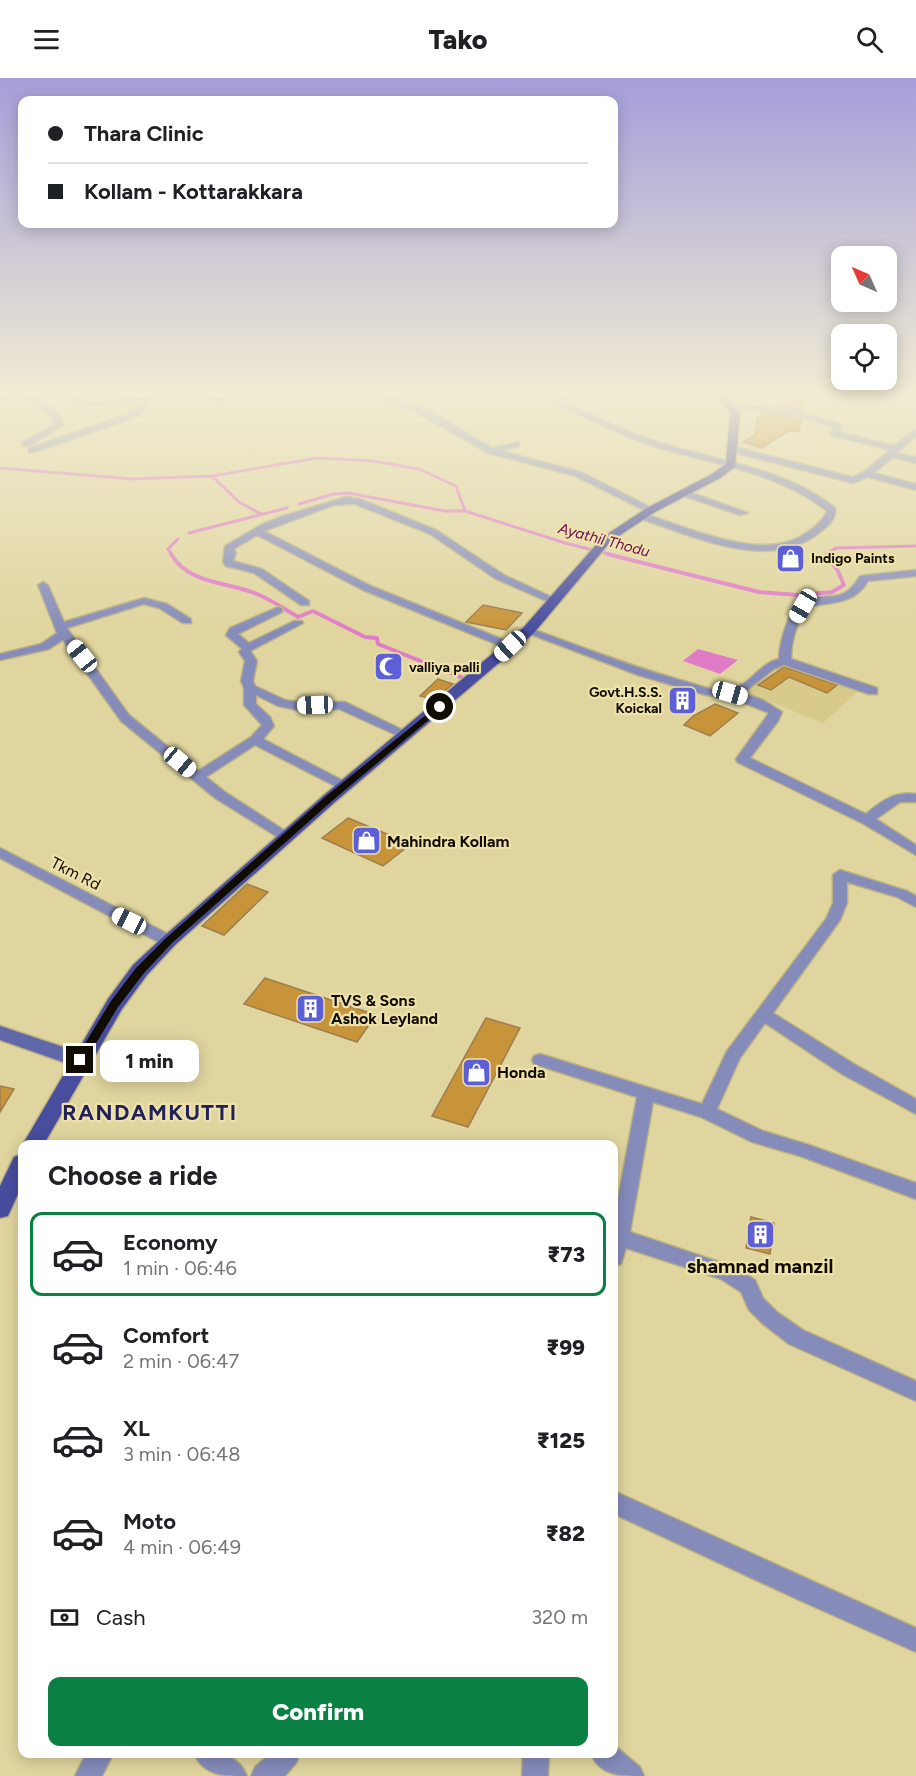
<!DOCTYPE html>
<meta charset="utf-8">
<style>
body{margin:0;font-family:Figtree,sans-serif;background:#f2f2f2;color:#202124;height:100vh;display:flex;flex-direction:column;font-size:22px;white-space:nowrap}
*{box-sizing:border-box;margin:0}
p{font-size:20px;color:#757577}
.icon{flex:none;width:33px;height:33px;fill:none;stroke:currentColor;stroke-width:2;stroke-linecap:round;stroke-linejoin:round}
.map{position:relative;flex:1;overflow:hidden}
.panel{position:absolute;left:18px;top:1062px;width:600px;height:618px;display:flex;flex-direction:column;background:#fff;border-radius:12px;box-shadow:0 3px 15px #0003}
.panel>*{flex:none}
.guide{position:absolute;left:18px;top:18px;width:600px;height:132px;border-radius:12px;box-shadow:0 3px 15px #0003;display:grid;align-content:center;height:132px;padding:0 30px;background:#fff}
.needle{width:39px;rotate:315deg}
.buttons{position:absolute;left:831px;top:168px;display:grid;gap:12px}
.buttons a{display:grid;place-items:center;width:66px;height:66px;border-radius:12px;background:#fff;box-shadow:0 3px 15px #0003;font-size:30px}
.end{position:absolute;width:27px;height:27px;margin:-14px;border:8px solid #100c00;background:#fff;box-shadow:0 0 0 3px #fff}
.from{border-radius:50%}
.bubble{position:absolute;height:42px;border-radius:12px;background:#fff;box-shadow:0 3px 15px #0003;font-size:20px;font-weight:800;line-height:42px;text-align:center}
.car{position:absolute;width:18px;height:36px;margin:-18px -9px;border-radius:8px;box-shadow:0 0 4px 2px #0007;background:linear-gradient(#fff 24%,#345 0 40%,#fff 0 76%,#345 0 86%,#fff 0)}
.guide b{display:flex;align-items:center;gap:21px;height:57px;font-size:22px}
.guide b+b{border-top:2px solid #e0e0e0}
.guide i{width:15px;height:15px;background:#202124}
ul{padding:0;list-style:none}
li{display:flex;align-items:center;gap:18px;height:84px;margin:0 12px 9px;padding:0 18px;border:3px solid transparent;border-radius:12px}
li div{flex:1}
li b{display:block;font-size:22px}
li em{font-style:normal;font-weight:800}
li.current{border-color:#0b8043}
li>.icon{width:54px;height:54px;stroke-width:1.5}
h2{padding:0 30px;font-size:27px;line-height:72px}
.pay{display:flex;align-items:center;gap:15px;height:66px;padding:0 30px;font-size:22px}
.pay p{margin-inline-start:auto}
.action{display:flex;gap:12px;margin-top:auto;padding:12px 30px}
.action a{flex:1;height:69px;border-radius:12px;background:#0b8043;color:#fff;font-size:24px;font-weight:800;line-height:69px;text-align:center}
header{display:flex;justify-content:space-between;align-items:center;height:78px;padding:0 30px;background:#fff;font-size:27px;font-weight:800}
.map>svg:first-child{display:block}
.built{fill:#d7ca8b}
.water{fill:#e07cc6}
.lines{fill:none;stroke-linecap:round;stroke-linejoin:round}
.stream-far1{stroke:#e07cc6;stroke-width:3}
.stream{stroke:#e07cc6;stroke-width:4}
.building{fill:#c8943a;stroke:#9c7e50;stroke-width:1.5}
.street-casing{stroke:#bbb182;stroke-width:3}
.secondary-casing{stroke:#bbb182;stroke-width:3}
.primary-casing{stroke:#bbb182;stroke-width:3}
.street{fill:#858cba;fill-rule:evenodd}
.secondary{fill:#6168aa;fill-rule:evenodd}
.primary{fill:#484d9e;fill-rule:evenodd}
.route{fill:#100c00}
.labels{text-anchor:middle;stroke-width:4.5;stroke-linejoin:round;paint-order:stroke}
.far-poi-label{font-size:14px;font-weight:bold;fill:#100c00;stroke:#eee2aa;text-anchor:start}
.far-water-label{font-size:15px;font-style:italic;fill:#670b56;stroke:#eee2aa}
.poi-label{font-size:16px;font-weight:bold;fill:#100c00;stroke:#eee2aa;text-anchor:start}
.street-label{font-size:16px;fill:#100c00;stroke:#eee2aa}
.near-poi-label{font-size:20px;font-weight:bold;fill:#100c00;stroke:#eee2aa}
.district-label{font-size:22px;font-weight:bold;letter-spacing:1.5px;fill:#21215a;stroke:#eee2aa}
</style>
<header><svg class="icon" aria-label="menu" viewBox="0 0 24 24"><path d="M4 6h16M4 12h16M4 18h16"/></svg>Tako<svg class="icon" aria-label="search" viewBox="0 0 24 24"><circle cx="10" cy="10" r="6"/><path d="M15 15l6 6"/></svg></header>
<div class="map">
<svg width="916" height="1698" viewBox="0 0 916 1698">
<rect width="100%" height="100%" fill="#e0d59e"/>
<path class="built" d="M778,585L861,611L823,645L744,613Z"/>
<path class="water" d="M698,571L738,582L720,596L683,583Z"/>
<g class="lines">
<path class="stream-far1" d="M0,390L133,401L212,398L317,380L372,383L419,391L456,408L465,433L565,465L613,477
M212,398L239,424L261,436
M299,426L334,416L348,415L445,433H465
M189,455L287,430
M172,477L168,471L178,461
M826,477L836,470L916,468"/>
<path class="stream" d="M171,476C188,506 228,504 257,516C272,522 284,531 298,539L313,533L365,559L377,560L378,566L463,600
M607,476L759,514L798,517L832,514L844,507L838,493L826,477L828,476"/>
</g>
<path class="building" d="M803,316L802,333L778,329Z
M764,336L801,341L799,354L788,353L762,370L743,364L755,357L757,341Z
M483,527L522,535L506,552L466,544Z
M784,589L837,607L827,615L789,599L771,612L758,607Z
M438,601L453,606L434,622L420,618Z
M680,612L696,616L685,634L669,630Z
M715,626L738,635L710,658L684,647L693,638Z
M348,740L411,766L383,788L322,760Z
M247,806L268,814L224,857L202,848Z
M265,900L376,937L357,964L244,926Z
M486,940L520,950L468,1049L432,1038Z
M0,1008L14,1011L0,1034Z
M751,1139L774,1145L770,1176L746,1170Z"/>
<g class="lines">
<defs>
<path id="street" d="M8,316H42V319L37,320L59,336L63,347L29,368H23V364L55,346L52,339L29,321L24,322L15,319L0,323V318Z
M62,316H72L88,323L170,316L150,322L142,335L131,341L35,374H29V370L125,337L136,331L141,323L87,328Z
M194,316L219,319L228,316H239L220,324Z
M366,316C410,314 455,349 492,370L519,364V368L501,373L581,394L656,432L648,434L575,398L488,375L410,331Z
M560,316H568L566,324L570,327C598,339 626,354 655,363C715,383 784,389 835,430C837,441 827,449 819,455C767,495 692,457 638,440V436L641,435C688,448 765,488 809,453C817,447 823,442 827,433C777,393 709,386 650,367C620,357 593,342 564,331L558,324Z
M730,324L808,336L842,347L839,354L894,368L916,351V358L897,375L916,379V385L893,379L874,395L916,406V412L868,399L853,405L728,373L727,371L731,368L852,399L864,394L890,372L831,357L830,355L834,350L806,340L727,328L726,326Z
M681,413H687L748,435L740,437L681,417Z
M346,419L360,421L436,452L504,497L558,522L557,524H549L496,501L430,456L355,426L334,427L264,453L371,508L514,566V570H506L363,512L257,457L234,471L236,475L233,483L262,491L309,523V527H301L254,495L226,488L223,484L225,468L261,447L283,438Z
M916,492V498L868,503C856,525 833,525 810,528C797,541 791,563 791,581L877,610V616H869L784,587L774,591L743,615L763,622L782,634L778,643L750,680L866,736C881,723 895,713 916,716V724H900L876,741L916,767V777L862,745L737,684L736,681L769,635L729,619L706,617L638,597L522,553L528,550L532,551C581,569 630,588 680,602C696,606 712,614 729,612C749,609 759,585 779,581C779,566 789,528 804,523C830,512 841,529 860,498Z
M43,504L48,507L64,544L144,520L167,526L191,541V545H183L159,530L144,526L67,550L129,637L198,693L251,659L262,647L244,627V610L241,603L245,583L239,574L242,571L226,557L230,550L278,529L282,530V534L238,556L249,565L294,543H302L303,545L252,572L251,574L257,583L253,603L255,608L285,622L298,624H345L413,657L411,660H403L339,631L298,632L278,628L256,617V626L270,639L274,648L263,661L353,708L351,711H341L255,667L206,699L225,714L293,758L286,762L281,761L215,720L121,643L63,562L49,571L0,582V576L41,566L57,555L38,507Z
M0,770L174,859L177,863L174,867H164L0,780Z
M840,792L907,813L916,818V829L897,819L847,804V825L840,842L773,935L854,986L916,1021V1036L842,996L765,945L740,980L717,1031L763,1053L809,1067L916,1105V1121L800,1078L752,1064L701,1039L653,1024L630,1154L734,1189L755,1202L763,1220L777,1234L803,1252L916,1303V1323L789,1266L763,1246L749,1232L741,1214L721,1201L626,1170L621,1186L614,1188V1142L637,1019L534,986L532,982L534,978L540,976L702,1026L727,973L826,841L833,825V797Z
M614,1413L916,1550V1574L799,1522L614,1436Z
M614,1667L640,1689L644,1698C621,1698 600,1698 591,1676H614Z
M86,1676H113L102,1698H75Z
M194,1676C216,1674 237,1674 247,1698C223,1698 205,1698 194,1676Z
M270,1676H300L296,1685L285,1698H251L255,1689Z
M523,1676H549L548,1698H522Z"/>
<path id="secondary" d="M0,948L87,977L90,982L87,987L80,990L0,962Z"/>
<path id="primary" d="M716,316H726L740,335L735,389L720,400L655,434L611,463L533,556L335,724L175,867L147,897L122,931L44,1066H23L108,921L133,887L163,859L323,718L523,550L603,459L647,430L712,396L726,386L730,335Z
M22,1076V1107L8,1138L0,1140V1108L14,1079Z"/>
</defs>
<use href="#street" class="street-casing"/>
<use href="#secondary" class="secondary-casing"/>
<use href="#primary" class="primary-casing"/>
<use href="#street" class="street"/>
<use href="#secondary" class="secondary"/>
<use href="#primary" class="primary"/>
</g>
<linearGradient id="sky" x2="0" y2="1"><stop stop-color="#a59eda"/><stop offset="0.57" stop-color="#f1ecd3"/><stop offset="1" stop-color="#f1ecd3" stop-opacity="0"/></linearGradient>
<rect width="916" height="554" fill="url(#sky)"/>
<path class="route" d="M437,628L444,629L332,723L172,865L144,895L118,929L84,985H76V980L111,923L136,890L165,861L325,719Z"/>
<defs>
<symbol id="shop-square" viewBox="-11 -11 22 22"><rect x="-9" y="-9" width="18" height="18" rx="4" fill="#5d5fd7" stroke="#eee2aa"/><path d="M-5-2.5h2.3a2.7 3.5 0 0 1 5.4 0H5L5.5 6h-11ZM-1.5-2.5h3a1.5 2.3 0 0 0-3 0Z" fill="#fff"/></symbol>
<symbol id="mosque-square" viewBox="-11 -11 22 22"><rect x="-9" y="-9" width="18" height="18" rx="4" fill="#5d5fd7" stroke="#eee2aa"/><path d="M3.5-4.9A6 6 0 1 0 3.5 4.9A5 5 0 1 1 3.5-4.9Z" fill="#fff"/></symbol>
<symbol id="building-square" viewBox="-11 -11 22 22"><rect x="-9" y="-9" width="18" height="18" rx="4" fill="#5d5fd7" stroke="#eee2aa"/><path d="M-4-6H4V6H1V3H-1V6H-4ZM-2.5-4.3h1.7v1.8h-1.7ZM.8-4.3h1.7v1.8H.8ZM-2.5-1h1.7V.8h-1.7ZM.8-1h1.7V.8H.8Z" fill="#fff"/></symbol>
</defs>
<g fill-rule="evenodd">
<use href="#shop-square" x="774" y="464" width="33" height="33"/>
<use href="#mosque-square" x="372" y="572" width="33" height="33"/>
<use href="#building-square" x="666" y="606" width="33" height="33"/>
<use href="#shop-square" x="350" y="746" width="33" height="33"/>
<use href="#building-square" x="294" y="914" width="33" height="33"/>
<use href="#shop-square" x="460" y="978" width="33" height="33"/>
<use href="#building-square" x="744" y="1140" width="33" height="33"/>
</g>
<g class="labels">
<g class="far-poi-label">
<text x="811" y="485">Indigo Paints</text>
<text x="409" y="594">valliya palli</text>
<text x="662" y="619" text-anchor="end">Govt.H.S.S.<tspan x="662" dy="16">Koickal</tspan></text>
</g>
<g class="far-water-label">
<text transform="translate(604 462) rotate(15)" y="5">Ayathil Thodu</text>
</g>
<g class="poi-label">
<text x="387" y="769">Mahindra Kollam</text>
<text x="331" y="928">TVS &amp; Sons<tspan x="331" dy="18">Ashok Leyland</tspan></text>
<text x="497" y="1000">Honda</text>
</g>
<g class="street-label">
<text transform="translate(76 795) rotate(27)" y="6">Tkm Rd</text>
</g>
<g class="near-poi-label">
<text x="760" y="1195">shamnad manzil</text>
</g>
<g class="district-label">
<text x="150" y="1042">RANDAMKUTTI</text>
</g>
</g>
</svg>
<div class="buttons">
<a><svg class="needle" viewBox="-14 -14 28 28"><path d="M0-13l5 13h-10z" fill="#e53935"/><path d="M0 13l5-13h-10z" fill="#757577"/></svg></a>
<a><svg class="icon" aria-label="locate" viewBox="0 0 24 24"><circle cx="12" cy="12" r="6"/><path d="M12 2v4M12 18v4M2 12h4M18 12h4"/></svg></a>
</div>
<i class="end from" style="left:440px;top:629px"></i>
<i class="end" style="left:80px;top:982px"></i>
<div class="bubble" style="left:100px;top:962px;width:99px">1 min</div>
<i class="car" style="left:803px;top:528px;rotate:210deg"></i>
<i class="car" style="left:510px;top:568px;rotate:227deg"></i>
<i class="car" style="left:82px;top:578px;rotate:321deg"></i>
<i class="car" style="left:730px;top:615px;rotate:106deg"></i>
<i class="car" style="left:315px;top:627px;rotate:268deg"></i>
<i class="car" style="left:180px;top:684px;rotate:130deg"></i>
<i class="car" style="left:129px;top:843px;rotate:297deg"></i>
<div class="guide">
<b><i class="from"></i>Thara Clinic</b>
<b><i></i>Kollam - Kottarakkara</b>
</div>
<section class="panel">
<h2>Choose a ride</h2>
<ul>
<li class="current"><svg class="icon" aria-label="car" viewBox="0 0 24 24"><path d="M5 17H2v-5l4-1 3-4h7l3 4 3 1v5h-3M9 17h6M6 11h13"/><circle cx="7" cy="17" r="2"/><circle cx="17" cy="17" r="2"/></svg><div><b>Economy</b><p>1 min · 06:46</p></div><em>₹73</em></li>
<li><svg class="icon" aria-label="car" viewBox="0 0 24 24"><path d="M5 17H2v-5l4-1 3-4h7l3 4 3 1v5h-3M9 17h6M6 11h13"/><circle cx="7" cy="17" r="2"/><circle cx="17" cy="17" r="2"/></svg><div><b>Comfort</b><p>2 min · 06:47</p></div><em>₹99</em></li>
<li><svg class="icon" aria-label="car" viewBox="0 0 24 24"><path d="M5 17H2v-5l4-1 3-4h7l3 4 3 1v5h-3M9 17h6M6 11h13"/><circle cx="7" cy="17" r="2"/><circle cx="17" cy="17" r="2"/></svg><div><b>XL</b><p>3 min · 06:48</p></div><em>₹125</em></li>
<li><svg class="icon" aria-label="car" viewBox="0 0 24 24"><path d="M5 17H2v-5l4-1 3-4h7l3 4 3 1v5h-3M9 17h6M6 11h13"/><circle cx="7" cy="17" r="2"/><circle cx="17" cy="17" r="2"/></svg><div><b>Moto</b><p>4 min · 06:49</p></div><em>₹82</em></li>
</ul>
<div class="pay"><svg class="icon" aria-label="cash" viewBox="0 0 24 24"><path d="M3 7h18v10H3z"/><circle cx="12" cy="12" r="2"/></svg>Cash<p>320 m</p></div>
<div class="action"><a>Confirm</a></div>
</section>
</div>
